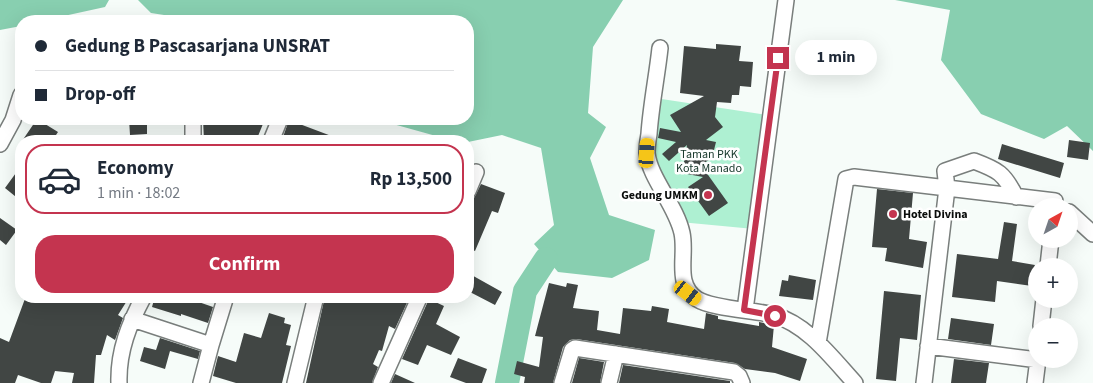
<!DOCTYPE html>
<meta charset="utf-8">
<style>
body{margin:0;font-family:"Source Sans 3",sans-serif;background:#f6f6f7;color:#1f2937;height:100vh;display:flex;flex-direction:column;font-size:19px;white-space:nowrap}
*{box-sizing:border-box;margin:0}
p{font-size:16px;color:#747a83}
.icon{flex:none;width:28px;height:28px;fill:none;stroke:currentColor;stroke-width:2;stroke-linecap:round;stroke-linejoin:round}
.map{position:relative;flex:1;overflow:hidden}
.sheet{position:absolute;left:15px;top:135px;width:459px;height:168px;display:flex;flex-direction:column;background:#fff;border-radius:20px;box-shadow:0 5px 20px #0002}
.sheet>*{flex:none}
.top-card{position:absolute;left:15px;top:15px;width:459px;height:110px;border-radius:20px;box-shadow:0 5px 20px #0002;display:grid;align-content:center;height:110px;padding:0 20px;background:#fff}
.needle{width:32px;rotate:40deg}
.fabs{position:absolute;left:1028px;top:198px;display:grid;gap:10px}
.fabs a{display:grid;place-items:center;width:50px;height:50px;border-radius:50%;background:#fff;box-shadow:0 5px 20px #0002;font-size:25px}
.end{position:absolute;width:22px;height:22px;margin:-11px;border:6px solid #c4344f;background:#fff;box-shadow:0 0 0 2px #fff}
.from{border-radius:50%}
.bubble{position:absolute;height:35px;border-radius:18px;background:#fff;box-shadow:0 5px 20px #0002;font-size:16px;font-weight:700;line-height:35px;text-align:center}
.car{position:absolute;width:15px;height:30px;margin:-15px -8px;border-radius:6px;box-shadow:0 0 4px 1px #0007;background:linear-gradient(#f5c518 24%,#345 0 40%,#f5c518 0 76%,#345 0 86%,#f5c518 0)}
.top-card b{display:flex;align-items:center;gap:18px;height:48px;font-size:19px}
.top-card b+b{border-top:1px solid #e0e1e3}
.top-card i{width:12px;height:12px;background:#1f2937}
ul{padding:9px 0 0;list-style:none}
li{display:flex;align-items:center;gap:15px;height:70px;margin:0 10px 8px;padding:0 10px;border:2px solid transparent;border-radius:20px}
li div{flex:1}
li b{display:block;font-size:19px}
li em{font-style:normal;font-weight:700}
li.on{border-color:#c4344f}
li>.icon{width:45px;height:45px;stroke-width:1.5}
.cta{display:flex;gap:10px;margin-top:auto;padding:10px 20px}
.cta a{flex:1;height:58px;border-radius:20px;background:#c4344f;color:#fff;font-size:20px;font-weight:700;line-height:58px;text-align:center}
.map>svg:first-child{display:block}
.green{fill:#aef0d2}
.water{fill:#88cfb0}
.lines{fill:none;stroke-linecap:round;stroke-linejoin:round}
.river{stroke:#88cfb0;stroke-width:24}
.building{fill:#414644}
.minor-casing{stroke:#797e7c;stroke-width:18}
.minor{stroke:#fff;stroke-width:15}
.route{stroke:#c4344f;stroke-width:6}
.poi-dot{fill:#c4344f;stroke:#fff;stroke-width:2}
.labels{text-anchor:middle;stroke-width:5;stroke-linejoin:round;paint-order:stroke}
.park-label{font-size:12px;fill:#153629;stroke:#fff}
.poi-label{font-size:12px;font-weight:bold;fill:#0a0c0b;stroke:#fff;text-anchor:end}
</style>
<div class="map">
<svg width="1093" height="383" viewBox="0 0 1093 383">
<rect width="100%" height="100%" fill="#f6fcf9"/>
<path class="green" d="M655,98L768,115L754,229L680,222L649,153Z"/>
<path class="water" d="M0,0H109L105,7L41,21H21V26L0,30Z
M138,0H623L593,47L588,113L606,127L590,158L609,215L655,230L649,260L612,278L558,272L534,244L554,225L541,148L502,135L468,142L454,141L375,119H468V21H203L151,13Z
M895,0H1093V151L1067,126L1044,139L981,114L941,60L950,10Z"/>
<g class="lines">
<path class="river" d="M507,383L525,291L546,259"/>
</g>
<path class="building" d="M716,44L741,46L739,61L753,62L751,87L740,86L739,95H732L731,103L717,102L715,117L723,127L706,140L716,142L712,158L701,165L728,203L709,216L688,187L703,177L682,173L687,145L669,161L662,154L676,142L658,138L660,128L681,132L670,115L704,96L680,93L684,46L716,49Z
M37,119L58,132L52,141H22Z
M129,119H147V134L130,135Z
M203,119H265L256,141H237L223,136V141H204Z
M289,120L342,140V141H295L283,137Z
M1069,140L1090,143L1088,160L1067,157Z
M1002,144L1064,163L1060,178L998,159Z
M21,166V201L5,188Z
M481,184L505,193L498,213L492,211L475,251L468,248V200L474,198Z
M877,189L913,193L909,239L927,242L923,268L885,261L887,248L872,247Z
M0,218L17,230L6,245L0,240Z
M1004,222L1017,224L1012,261L1035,265L1032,286L997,281L995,302L952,297L957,254L998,259Z
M468,273L502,292L495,305L468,291Z
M789,275L816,280L813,300L779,296L782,280L788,281Z
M549,283L566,287L567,283L578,285L573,308L599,311L597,330L620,334L623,308L651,311L652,306L669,309L667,322L704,329L706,313L718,316V319L759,326V322L774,325L772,347L807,359L800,381L775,373L745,369L735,363L576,339L570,340L563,347L553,383H524L525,377L514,374L517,361L539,367L543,337L535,336Z
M884,291L921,295L917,340L900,338L896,381L876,379Z
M26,296H78L91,301L94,296H130L118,315L123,318L115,340L107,335L101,355H96L94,383H72L74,373L55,371L51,383H41L18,375L15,383H0V338L9,342Z
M155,296H165L188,303L190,299L213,307L208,323L181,314V316L152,307Z
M325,296H410L395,329L389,326L382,351L379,350L373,364L378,367L372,383H306Z
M429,299L444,306L436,324L460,337L451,355L427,345L418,365L402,359Z
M269,313L285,318L284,323L291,325L286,345L291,346L282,383H236L213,376L218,356L236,362L244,333L261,338Z
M951,318L994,324L991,345L948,339Z
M160,338L200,351L198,359L170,351L165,369L140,361L144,347L156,350Z
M458,358L487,369L482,383H466L450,377Z
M579,358L604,362L600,383H572Z
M954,359L989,363L986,383H951Z
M623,365L730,381V383H619Z
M395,374L415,383H391Z"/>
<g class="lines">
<defs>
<path id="minor" d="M660,48C657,76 651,105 649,134C648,140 647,147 647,153C650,179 676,205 682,233C687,256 674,284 697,299C712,309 755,310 774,315C808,325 832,358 855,383
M193,119V141
M271,141L280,119
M0,144L13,120L21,95
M468,191L476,172
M1069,212L1093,234
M1048,266L1051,239
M745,310L786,0
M132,319L211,345
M1041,326L1044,299
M818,343L846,179L854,177L947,188L945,171L974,161C998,170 1004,173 1016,197
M928,346L1038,360
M119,383C118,351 129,324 144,296
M201,383L211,345L226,296
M295,383L316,296
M381,383L420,296
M562,383L572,350L575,348L734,372L739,376L742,383
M609,383L616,354
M924,383L947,188L1055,201
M1035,383L1038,359"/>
</defs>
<use href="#minor" class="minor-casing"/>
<use href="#minor" class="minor"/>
</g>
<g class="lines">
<path class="route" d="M775,316L744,310L778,58"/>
</g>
<g class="poi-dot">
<circle cx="708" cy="195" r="5"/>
<circle cx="893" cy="214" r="5"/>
</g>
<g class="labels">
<g class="park-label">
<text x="709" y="158">Taman PKK<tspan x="709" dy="14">Kota Manado</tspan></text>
</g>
<g class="poi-label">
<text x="698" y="199">Gedung UMKM</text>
<text x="903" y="218" text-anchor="start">Hotel Divina</text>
</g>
</g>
</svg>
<div class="fabs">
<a><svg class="needle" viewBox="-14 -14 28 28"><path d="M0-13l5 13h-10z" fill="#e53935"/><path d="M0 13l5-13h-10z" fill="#747a83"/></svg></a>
<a>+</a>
<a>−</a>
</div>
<i class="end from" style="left:775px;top:316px"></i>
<i class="end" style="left:778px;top:58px"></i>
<div class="bubble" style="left:795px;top:40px;width:82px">1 min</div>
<i class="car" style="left:647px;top:153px;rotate:4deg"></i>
<i class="car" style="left:688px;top:293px;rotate:127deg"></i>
<div class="top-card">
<b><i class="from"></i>Gedung B Pascasarjana UNSRAT</b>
<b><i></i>Drop-off</b>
</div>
<section class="sheet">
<ul>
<li class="on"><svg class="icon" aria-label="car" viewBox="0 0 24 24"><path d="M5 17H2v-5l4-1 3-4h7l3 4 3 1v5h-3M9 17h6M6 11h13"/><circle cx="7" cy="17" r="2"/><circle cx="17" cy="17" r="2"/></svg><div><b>Economy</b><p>1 min · 18:02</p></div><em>Rp 13,500</em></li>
</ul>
<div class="cta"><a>Confirm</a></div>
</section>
</div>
